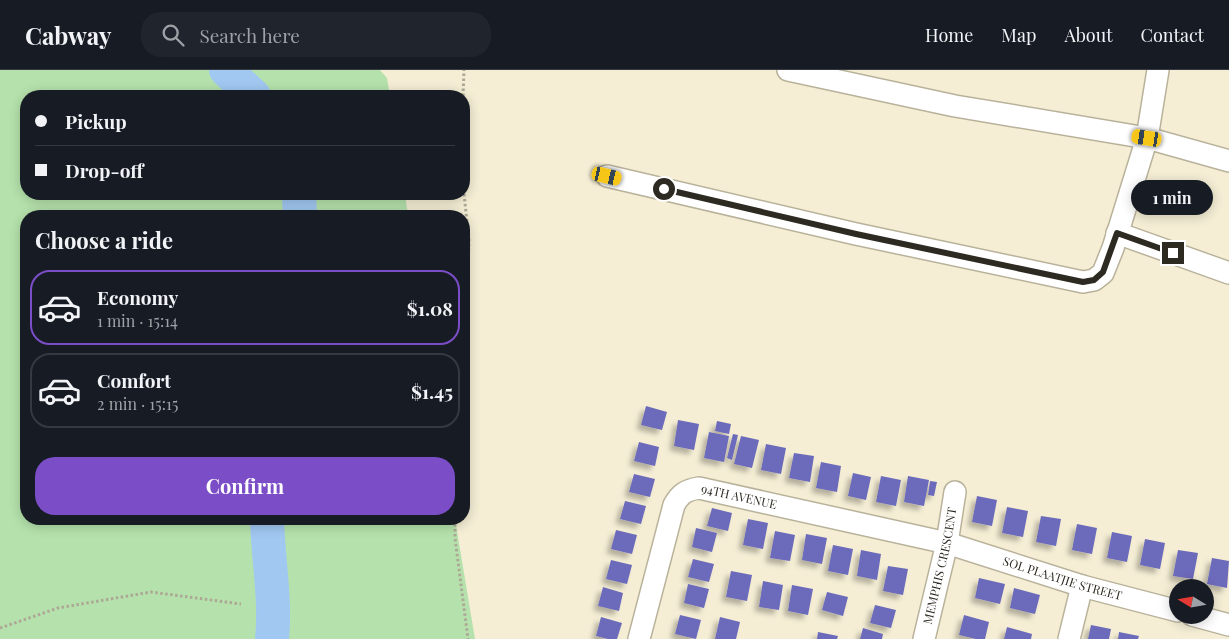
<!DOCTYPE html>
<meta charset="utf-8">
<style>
body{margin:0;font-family:"Playfair Display",serif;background:#20242c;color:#f1f3f6;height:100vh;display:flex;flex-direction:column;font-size:19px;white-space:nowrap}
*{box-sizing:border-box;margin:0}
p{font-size:16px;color:#9ea1a6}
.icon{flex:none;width:28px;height:28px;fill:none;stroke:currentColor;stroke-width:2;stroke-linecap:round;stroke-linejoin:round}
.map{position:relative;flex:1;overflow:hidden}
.side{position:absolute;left:20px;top:140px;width:450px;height:315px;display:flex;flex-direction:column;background:#171b24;border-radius:20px;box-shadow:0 2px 12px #0003}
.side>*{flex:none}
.guide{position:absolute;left:20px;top:20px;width:450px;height:110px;border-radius:20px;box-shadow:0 2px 12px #0003;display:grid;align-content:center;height:110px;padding:0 15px;background:#171b24}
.needle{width:32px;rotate:281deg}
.fabs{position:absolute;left:1169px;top:509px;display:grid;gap:10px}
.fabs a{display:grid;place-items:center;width:45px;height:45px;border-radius:50%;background:#171b24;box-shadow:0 2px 12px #0003;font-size:25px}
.end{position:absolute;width:22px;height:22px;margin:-11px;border:6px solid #2d2a21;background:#fff;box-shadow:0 0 0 2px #fff}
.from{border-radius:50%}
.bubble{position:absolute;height:35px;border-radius:18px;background:#171b24;box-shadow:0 2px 12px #0003;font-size:16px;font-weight:700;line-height:35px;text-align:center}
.car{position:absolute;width:15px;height:30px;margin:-15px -8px;border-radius:6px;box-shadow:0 0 4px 1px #0007;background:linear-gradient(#f5c518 24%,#345 0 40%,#f5c518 0 76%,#345 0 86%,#f5c518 0)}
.guide b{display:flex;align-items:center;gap:18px;height:48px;font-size:19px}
.guide b+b{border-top:1px solid #363941}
.guide i{width:12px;height:12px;background:#f1f3f6}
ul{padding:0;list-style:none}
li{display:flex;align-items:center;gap:15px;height:75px;margin:0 10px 8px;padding:0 5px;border:2px solid #363941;border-radius:20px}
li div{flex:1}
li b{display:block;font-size:19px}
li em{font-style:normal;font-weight:700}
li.active{border-color:#7b4ec7}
li>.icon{width:45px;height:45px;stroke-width:1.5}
h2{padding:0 15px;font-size:22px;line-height:60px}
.primary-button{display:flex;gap:10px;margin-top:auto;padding:10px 15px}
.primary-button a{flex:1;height:58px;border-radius:20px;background:#7b4ec7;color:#fff;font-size:20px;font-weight:700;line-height:58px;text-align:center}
header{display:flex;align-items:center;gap:30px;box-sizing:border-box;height:70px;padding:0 25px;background:#171b24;border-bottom:1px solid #363941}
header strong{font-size:24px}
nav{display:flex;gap:28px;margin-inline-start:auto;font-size:18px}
.search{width:350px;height:45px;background:#20242c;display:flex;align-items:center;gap:12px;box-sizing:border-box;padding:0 18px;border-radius:20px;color:#9ea1a6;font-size:19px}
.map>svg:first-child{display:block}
.green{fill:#b5e2ac}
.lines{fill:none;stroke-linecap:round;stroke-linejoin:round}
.river{stroke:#a1c8f1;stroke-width:34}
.building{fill:#6c6bba;filter:url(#shadow)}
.street-casing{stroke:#b9b29b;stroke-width:24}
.path{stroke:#ada895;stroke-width:3;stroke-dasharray:2.5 2.5;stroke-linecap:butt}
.street{stroke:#fff;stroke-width:21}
.route{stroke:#2d2a21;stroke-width:6}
.labels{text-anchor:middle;stroke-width:4;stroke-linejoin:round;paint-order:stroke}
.street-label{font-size:12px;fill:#2d2a21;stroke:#f5eed5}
</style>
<header>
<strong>Cabway</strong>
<div class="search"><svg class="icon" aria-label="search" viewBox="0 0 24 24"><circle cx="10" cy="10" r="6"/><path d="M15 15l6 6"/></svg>Search here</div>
<nav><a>Home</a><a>Map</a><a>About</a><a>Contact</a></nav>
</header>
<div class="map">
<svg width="1229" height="569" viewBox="0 0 1229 569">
<defs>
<filter id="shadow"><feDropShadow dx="-4.5" dy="4.5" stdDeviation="2.5" flood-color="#0004"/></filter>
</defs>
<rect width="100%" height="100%" fill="#f5eed5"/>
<path class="green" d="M0,0H380L387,8L390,26H26V124H405L408,146H26V449H455L475,569H0Z"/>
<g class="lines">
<path class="river" d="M226,0L254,26
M299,124L300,146
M267,449C268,489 276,529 272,569"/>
</g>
<path class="building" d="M646,336L667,342L662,360L641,355Z
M678,350L699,354L694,380L674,376Z
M717,351L731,354L729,364L715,361Z
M709,362L729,366L724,392L704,388Z
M733,364L738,365L732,390L727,388Z
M741,366L759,370L752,398L734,394Z
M639,372L659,377L655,396L634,391Z
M766,374L786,378L781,404L761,400Z
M794,383L814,386L810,412L789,408Z
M821,392L841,396L837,422L816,418Z
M853,403L871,407L866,430L848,426Z
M634,404L655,409L650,427L629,422Z
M881,406L901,410L896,436L876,432Z
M908,406L929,410L924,436L904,432Z
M930,411L937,412L934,426L928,425Z
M977,426L997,430L992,456L972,452Z
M625,431L646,436L641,454L620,449Z
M1007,437L1028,441L1023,467L1002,463Z
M712,438L732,443L728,461L707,456Z
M1041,446L1061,449L1056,476L1036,472Z
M748,449L768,453L763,479L743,475Z
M1077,454L1097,458L1092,484L1072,480Z
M696,458L717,463L712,482L692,477Z
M616,460L637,465L632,484L611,479Z
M775,461L795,465L790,491L770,488Z
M1112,462L1132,466L1127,492L1107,488Z
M806,464L827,468L822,494L802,490Z
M1145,469L1165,473L1160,499L1140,495Z
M833,475L853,479L848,505L828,501Z
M861,480L881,484L877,510L857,506Z
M1178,480L1198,483L1193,509L1173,506Z
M1212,488L1229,491L1227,518L1207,514Z
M693,489L714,494L709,512L688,507Z
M611,490L632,495L627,514L606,509Z
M888,496L908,499L903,525L883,521Z
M731,501L752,505L747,531L726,527Z
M979,508L1005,514L1000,534L975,528Z
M763,511L783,515L779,540L759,537Z
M688,514L709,519L704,538L684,533Z
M792,515L813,519L808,545L788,541Z
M603,517L623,523L619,541L598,536Z
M1014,518L1040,525L1035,544L1010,538Z
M827,522L848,527L843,546L822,540Z
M875,535L896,540L891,558L870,553Z
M680,545L701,550L696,569L675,564Z
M964,545L989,552L985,569H976L959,565Z
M601,547L622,553L617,569H608L596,566Z
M720,547L740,552L736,569H715Z
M1091,555L1111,559L1109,569H1088Z
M1007,557L1032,564L1031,569H1004Z
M863,558L883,564L882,569H860Z
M818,562L838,566L837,569H817Z
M1119,562L1139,566L1138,569H1118Z"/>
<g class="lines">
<defs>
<g id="street">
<path d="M788,0L955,36L1147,68L1229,91"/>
<path d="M607,106L856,164L1083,212L1094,210L1103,203L1113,178L1147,68L1158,0"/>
<path d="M1117,163L1229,203"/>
<path d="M1192,545L1229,555"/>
<path id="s1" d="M639,569L674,435C680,424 686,420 699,418L947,473L1082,516L1178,541"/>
<path id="s2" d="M924,569L947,473L955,422"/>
<path d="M1069,569L1082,516"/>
</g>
</defs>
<use href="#street" class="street-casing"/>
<path class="path" d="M463,26L464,0
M464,124L469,170L466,262L464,272
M455,449V468L468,569
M0,558L58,538L151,522L241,534"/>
<use href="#street" class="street"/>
</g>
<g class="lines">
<path class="route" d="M664,119L856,164L1083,212L1094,210L1103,202L1117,163L1173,183"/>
</g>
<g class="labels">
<g class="street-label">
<text dy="4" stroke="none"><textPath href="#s1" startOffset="211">94TH AVENUE</textPath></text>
<text dy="4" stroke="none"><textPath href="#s2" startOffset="75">MEMPHIS CRESCENT</textPath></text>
<text dy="4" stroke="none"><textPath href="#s1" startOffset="545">SOL PLAATJIE STREET</textPath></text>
</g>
</g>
</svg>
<div class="fabs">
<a><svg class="needle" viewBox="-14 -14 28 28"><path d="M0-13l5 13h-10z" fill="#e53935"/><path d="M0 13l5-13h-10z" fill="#9ea1a6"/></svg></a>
</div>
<i class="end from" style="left:664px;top:119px"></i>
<i class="end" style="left:1173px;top:183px"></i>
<div class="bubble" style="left:1131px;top:110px;width:82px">1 min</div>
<i class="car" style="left:1147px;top:68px;rotate:279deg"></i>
<i class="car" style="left:607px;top:106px;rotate:103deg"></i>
<div class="guide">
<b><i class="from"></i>Pickup</b>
<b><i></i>Drop-off</b>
</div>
<section class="side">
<h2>Choose a ride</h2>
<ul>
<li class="active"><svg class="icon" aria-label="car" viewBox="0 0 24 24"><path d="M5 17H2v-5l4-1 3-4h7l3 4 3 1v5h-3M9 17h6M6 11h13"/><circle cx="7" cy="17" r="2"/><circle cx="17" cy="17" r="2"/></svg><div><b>Economy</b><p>1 min · 15:14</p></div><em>$1.08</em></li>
<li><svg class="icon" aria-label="car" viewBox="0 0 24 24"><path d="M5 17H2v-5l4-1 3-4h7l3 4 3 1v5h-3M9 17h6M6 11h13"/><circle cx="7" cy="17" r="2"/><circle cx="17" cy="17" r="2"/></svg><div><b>Comfort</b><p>2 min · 15:15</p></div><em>$1.45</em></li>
</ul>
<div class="primary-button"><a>Confirm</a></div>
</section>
</div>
